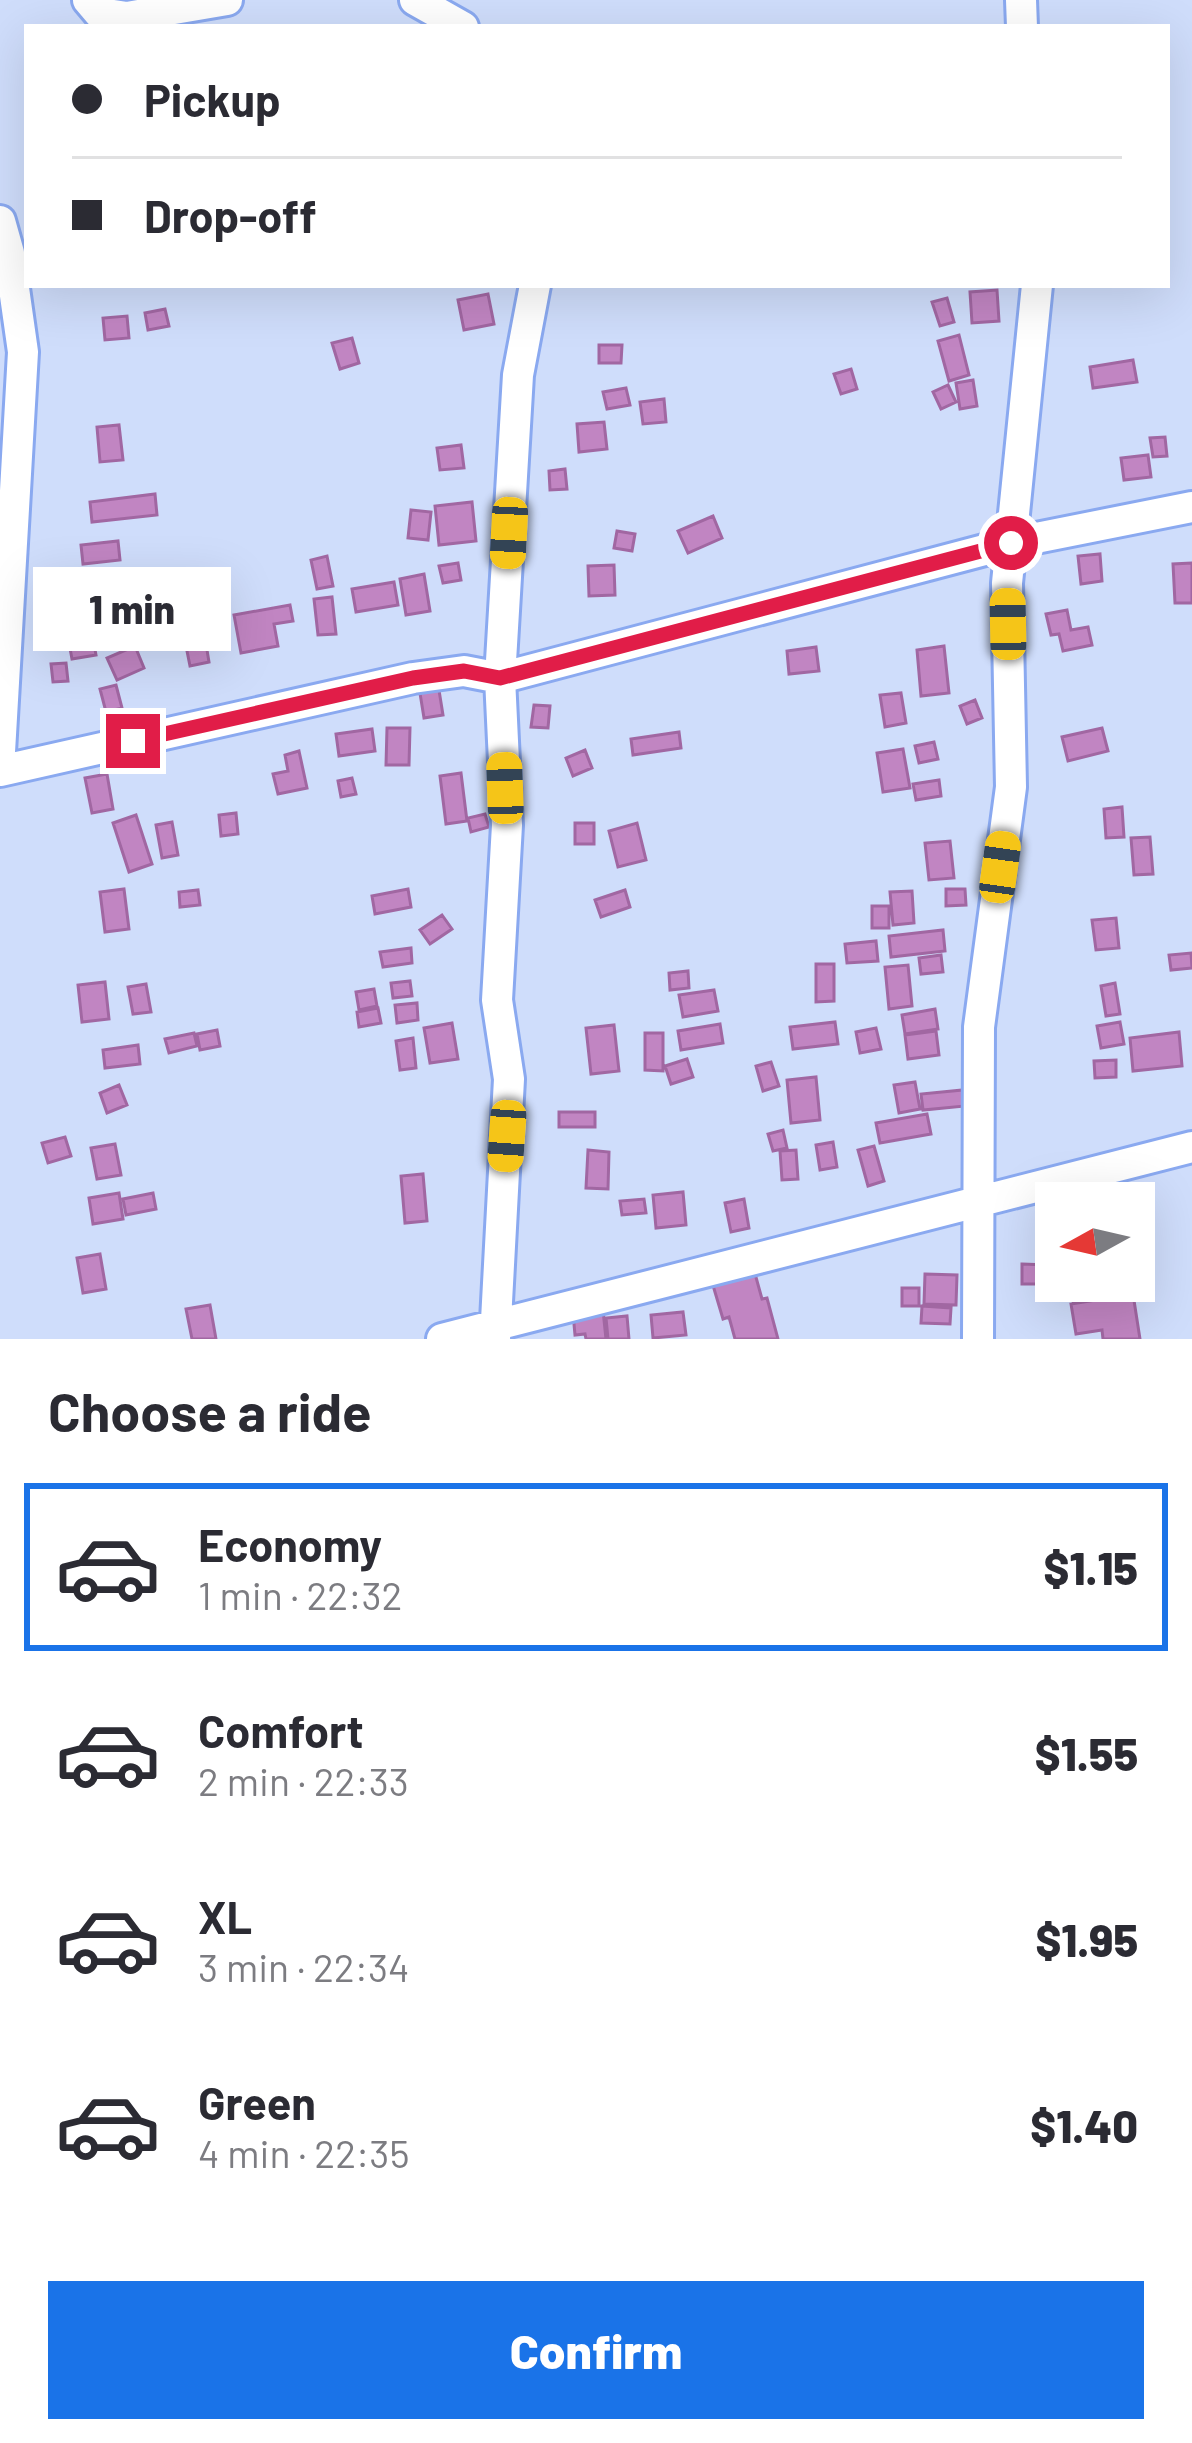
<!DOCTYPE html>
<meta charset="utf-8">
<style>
body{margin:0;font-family:Barlow,sans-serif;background:#f7f7f7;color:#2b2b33;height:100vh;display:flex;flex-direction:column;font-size:45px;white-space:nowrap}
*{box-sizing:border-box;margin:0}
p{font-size:39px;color:#7c7c81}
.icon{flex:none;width:66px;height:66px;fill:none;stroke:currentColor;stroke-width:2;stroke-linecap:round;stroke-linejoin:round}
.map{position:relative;height:1339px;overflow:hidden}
.drawer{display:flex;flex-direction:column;background:#fff;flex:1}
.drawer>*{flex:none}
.hud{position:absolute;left:24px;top:24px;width:1146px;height:264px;border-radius:0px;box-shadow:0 12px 48px #0002;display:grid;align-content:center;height:264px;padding:0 48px;background:#fff}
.needle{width:78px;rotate:262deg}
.fabs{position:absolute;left:1035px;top:1182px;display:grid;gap:24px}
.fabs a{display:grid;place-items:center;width:120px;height:120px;border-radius:0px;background:#fff;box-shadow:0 12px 48px #0002;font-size:60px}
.end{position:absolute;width:54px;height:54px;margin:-27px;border:15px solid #e11d48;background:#fff;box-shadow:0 0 0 6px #fff}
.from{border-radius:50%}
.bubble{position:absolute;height:84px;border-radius:0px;background:#fff;box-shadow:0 12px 48px #0002;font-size:39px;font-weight:800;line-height:84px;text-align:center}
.car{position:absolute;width:36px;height:72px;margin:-36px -18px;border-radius:15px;box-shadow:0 0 9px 3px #0007;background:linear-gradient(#f5c518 24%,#345 0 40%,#f5c518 0 76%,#345 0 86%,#f5c518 0)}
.hud b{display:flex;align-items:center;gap:42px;height:114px;font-size:45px}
.hud b+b{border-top:3px solid #e1e1e2}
.hud i{width:30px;height:30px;background:#2b2b33}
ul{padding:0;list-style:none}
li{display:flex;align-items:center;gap:36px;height:168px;margin:0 24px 18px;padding:0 24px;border:6px solid transparent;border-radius:0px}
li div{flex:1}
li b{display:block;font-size:45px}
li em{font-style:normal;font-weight:800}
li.selected{border-color:#1a73e8}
li>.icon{width:108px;height:108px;stroke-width:1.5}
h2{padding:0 48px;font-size:54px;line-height:144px}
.action{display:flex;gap:24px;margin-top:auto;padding:24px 48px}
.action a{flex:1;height:138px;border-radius:0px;background:#1a73e8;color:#fff;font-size:48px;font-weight:800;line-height:138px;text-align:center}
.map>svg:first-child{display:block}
.building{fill:#c185c2;stroke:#a167a2;stroke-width:3}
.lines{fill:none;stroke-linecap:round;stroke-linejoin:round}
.minor-casing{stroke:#8aa9f0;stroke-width:36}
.minor{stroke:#fff;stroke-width:30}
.route{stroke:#e11d48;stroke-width:15}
</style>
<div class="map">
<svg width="1192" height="1339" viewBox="0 0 1192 1339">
<rect width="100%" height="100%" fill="#cfddfb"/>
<path class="building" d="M997,290L999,321L972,323L970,292Z
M488,294L494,324L464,330L458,300Z
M947,298L954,322L940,326L932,302Z
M165,309L169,326L148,330L145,313Z
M127,316L129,338L105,340L103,318Z
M959,335L969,375L949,381L938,341Z
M352,338L359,363L340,369L332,343Z
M599,345H622L621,363H599Z
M1133,360L1137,382L1093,388L1090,367Z
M851,369L857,389L841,394L834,374Z
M973,380L977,406L960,409L956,383Z
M948,385L956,402L941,409L933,392Z
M626,388L630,405L607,409L603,392Z
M664,399L666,422L643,424L640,402Z
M604,422L607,449L579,452L577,424Z
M119,425L123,460L100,462L97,427Z
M1165,437L1167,456L1153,457L1150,438Z
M461,445L464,468L440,470L437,448Z
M1148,455L1151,477L1124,480L1121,458Z
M565,469L567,489L550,490L549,471Z
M155,494L157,515L92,522L90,502Z
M472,502L476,541L439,545L435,506Z
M411,510L431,512L428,540L408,538Z
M713,516L722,538L688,553L678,531Z
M617,531L635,534L632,551L614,548Z
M118,541L120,560L83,564L81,545Z
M1100,554L1102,581L1081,584L1078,556Z
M327,556L333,586L317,589L311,560Z
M458,563L461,580L443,583L439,566Z
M1192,563V603H1175L1173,564Z
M614,565L615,595L589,596L588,566Z
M424,574L430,611L406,615L400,579Z
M394,582L398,605L356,612L352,589Z
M89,590L95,610L66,617L61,597Z
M332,597L336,634L318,635L314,599Z
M290,605L293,621L274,624L278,646L241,653L234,615Z
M1067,610L1071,630L1088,627L1092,645L1063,651L1059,634L1051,635L1046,614Z
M90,622L96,655L72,659L66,627Z
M204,632L209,662L190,666L184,636Z
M135,646L144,668L117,680L107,658Z
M944,646L949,693L921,696L917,650Z
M816,647L819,671L789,674L787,651Z
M66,663L68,681L53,682L51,664Z
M438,684L443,715L424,718L419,687Z
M116,685L122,708L106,712L100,689Z
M901,693L906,723L885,727L880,695Z
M975,700L982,718L967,724L960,706Z
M534,705L550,706L548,728L531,727Z
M387,728H410L409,765H386Z
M1102,728L1108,751L1068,761L1062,737Z
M372,729L375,751L339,756L336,734Z
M679,732L681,748L633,755L631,739Z
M934,742L938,759L919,763L915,746Z
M903,749L910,788L883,792L877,753Z
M585,750L592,768L573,776L566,758Z
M299,751L307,788L278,794L273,774L288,771L285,755Z
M461,773L467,821L446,824L440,776Z
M107,774L113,809L92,813L85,778Z
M352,778L356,794L341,797L338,781Z
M939,780L941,796L916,800L913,784Z
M1122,807L1124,837L1106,838L1104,809Z
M236,813L238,834L221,836L219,815Z
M485,814L489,827L471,832L468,818Z
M136,815L152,864L129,872L113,823Z
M172,822L178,855L162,858L156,825Z
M575,823H594V844H575Z
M637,823L646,860L618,867L609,831Z
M1150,837L1153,874L1134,875L1131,838Z
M950,841L954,878L929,880L925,843Z
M124,889L129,929L105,932L100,892Z
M408,889L411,907L375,914L372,896Z
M946,889H965L966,905L946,906Z
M198,890L200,905L180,907L179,892Z
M625,890L630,907L601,917L595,900Z
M912,891L914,923L893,925L890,892Z
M872,906H889V928H872Z
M442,915L452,929L430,944L420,930Z
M1116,918L1119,948L1096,950L1092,920Z
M943,930L945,951L891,957L889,936Z
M876,941L878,961L847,963L845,944Z
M411,948L412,963L383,967L380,952Z
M1191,953L1192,968L1171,970L1169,955Z
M941,955L943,972L921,974L919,958Z
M816,964H834V1001L816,1002Z
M908,965L912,1006L889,1009L885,967Z
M688,971L689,988L670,990L669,973Z
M410,981L412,996L393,998L391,983Z
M105,982L109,1019L82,1022L78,985Z
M1115,983L1120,1014L1106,1016L1101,986Z
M146,984L151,1012L133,1014L128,987Z
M374,989L377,1006L359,1010L356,992Z
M714,990L718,1011L683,1017L679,995Z
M417,1003L418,1020L397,1023L395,1005Z
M378,1008L381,1023L359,1027L357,1012Z
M935,1009L938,1029L905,1034L902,1015Z
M835,1022L838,1044L793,1049L790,1027Z
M1120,1022L1124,1044L1101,1048L1097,1026Z
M452,1023L458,1059L430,1063L424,1028Z
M720,1024L723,1043L681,1050L678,1031Z
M614,1025L619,1071L591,1074L586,1028Z
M876,1028L881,1049L860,1053L856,1032Z
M217,1030L220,1046L200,1050L197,1034Z
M936,1031L939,1055L908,1059L905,1035Z
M1179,1032L1182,1066L1133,1071L1130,1038Z
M194,1033L197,1046L169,1053L165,1039Z
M645,1033H663V1071L645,1070Z
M413,1038L416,1068L400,1070L396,1041Z
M138,1045L140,1064L105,1068L103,1050Z
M687,1059L693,1077L671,1084L665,1066Z
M1116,1060V1077L1095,1078L1094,1061Z
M771,1062L779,1086L763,1091L756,1066Z
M816,1077L820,1120L791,1123L787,1080Z
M915,1082L920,1109L899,1113L894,1085Z
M119,1085L127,1105L107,1113L100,1093Z
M963,1090L965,1106L923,1110L921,1094Z
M559,1112H595V1127H559Z
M927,1114L931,1134L880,1143L876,1123Z
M783,1130L787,1148L773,1151L768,1134Z
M65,1137L71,1156L48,1163L42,1143Z
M833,1142L837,1167L820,1170L816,1145Z
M115,1144L121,1175L97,1179L91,1148Z
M874,1146L884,1181L868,1186L858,1150Z
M588,1150L609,1152L608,1189L586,1188Z
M796,1150L798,1179L782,1180L780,1151Z
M423,1174L427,1221L405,1223L401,1176Z
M683,1192L686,1225L656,1228L653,1195Z
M119,1193L123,1219L93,1224L89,1198Z
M153,1193L156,1209L126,1215L123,1199Z
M644,1199L646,1213L622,1215L620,1201Z
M744,1199L749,1228L731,1232L725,1203Z
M100,1254L106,1289L83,1293L77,1258Z
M1022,1264L1047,1265L1046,1284H1022Z
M754,1270L762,1299L767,1298L778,1339H735L729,1317L723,1319L712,1282Z
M925,1274L957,1275L956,1305L924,1304Z
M1094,1281H1120L1122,1295L1073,1301L1071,1286Z
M902,1288H919V1306H902Z
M1133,1294L1140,1339H1103L1102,1330L1076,1334L1071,1304Z
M210,1305L216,1339H192L186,1309Z
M922,1306L951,1308L950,1324L921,1323Z
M603,1310L606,1339H586L585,1334L575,1335L573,1313Z
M683,1312L686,1335L653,1338L651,1315Z
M627,1316L629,1339H608L606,1318Z"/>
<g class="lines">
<defs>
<path id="minor" d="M88,0L99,13L127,17L227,0
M415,0L463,27
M1021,0L1022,27
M0,221L9,253L23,352L0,752
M0,771L413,678L464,671L500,678L1011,543L1192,507
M442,1339L1192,1147
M495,1339L509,1079L497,1000L507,825L500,678L518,375L535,285
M978,1339L979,1027L1011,787L1007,583L1037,285"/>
</defs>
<use href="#minor" class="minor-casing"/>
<use href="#minor" class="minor"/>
</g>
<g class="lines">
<path class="route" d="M133,741L413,678L464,671L500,678L1011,543"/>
</g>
</svg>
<div class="fabs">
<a><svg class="needle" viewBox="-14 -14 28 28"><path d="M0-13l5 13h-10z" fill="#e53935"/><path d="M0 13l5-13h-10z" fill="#7c7c81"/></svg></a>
</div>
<i class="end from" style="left:1011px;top:543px"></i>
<i class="end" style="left:133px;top:741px"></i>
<div class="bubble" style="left:33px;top:567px;width:198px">1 min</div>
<i class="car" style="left:509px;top:533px;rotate:183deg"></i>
<i class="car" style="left:1008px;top:624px;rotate:359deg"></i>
<i class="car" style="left:505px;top:788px;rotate:358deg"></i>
<i class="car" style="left:1000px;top:867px;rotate:8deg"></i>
<i class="car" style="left:507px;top:1136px;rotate:184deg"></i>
<div class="hud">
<b><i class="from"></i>Pickup</b>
<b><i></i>Drop-off</b>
</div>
</div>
<section class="drawer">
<h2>Choose a ride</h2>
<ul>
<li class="selected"><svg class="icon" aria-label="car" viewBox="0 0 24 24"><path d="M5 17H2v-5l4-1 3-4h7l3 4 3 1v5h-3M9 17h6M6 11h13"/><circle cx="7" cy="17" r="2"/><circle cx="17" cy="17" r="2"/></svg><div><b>Economy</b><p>1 min · 22:32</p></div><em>$1.15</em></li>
<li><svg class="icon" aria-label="car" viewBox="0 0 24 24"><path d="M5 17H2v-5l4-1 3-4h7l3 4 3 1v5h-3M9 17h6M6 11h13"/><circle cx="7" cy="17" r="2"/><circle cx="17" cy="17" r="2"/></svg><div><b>Comfort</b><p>2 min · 22:33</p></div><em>$1.55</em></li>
<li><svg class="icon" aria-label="car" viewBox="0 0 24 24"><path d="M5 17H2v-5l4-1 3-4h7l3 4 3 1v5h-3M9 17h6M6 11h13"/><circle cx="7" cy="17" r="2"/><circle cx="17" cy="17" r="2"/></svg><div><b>XL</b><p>3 min · 22:34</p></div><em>$1.95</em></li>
<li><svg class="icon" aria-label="car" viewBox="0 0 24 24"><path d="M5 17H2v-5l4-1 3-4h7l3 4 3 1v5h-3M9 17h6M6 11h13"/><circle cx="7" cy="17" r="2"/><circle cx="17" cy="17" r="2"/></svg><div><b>Green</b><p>4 min · 22:35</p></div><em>$1.40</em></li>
</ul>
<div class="action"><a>Confirm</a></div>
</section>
